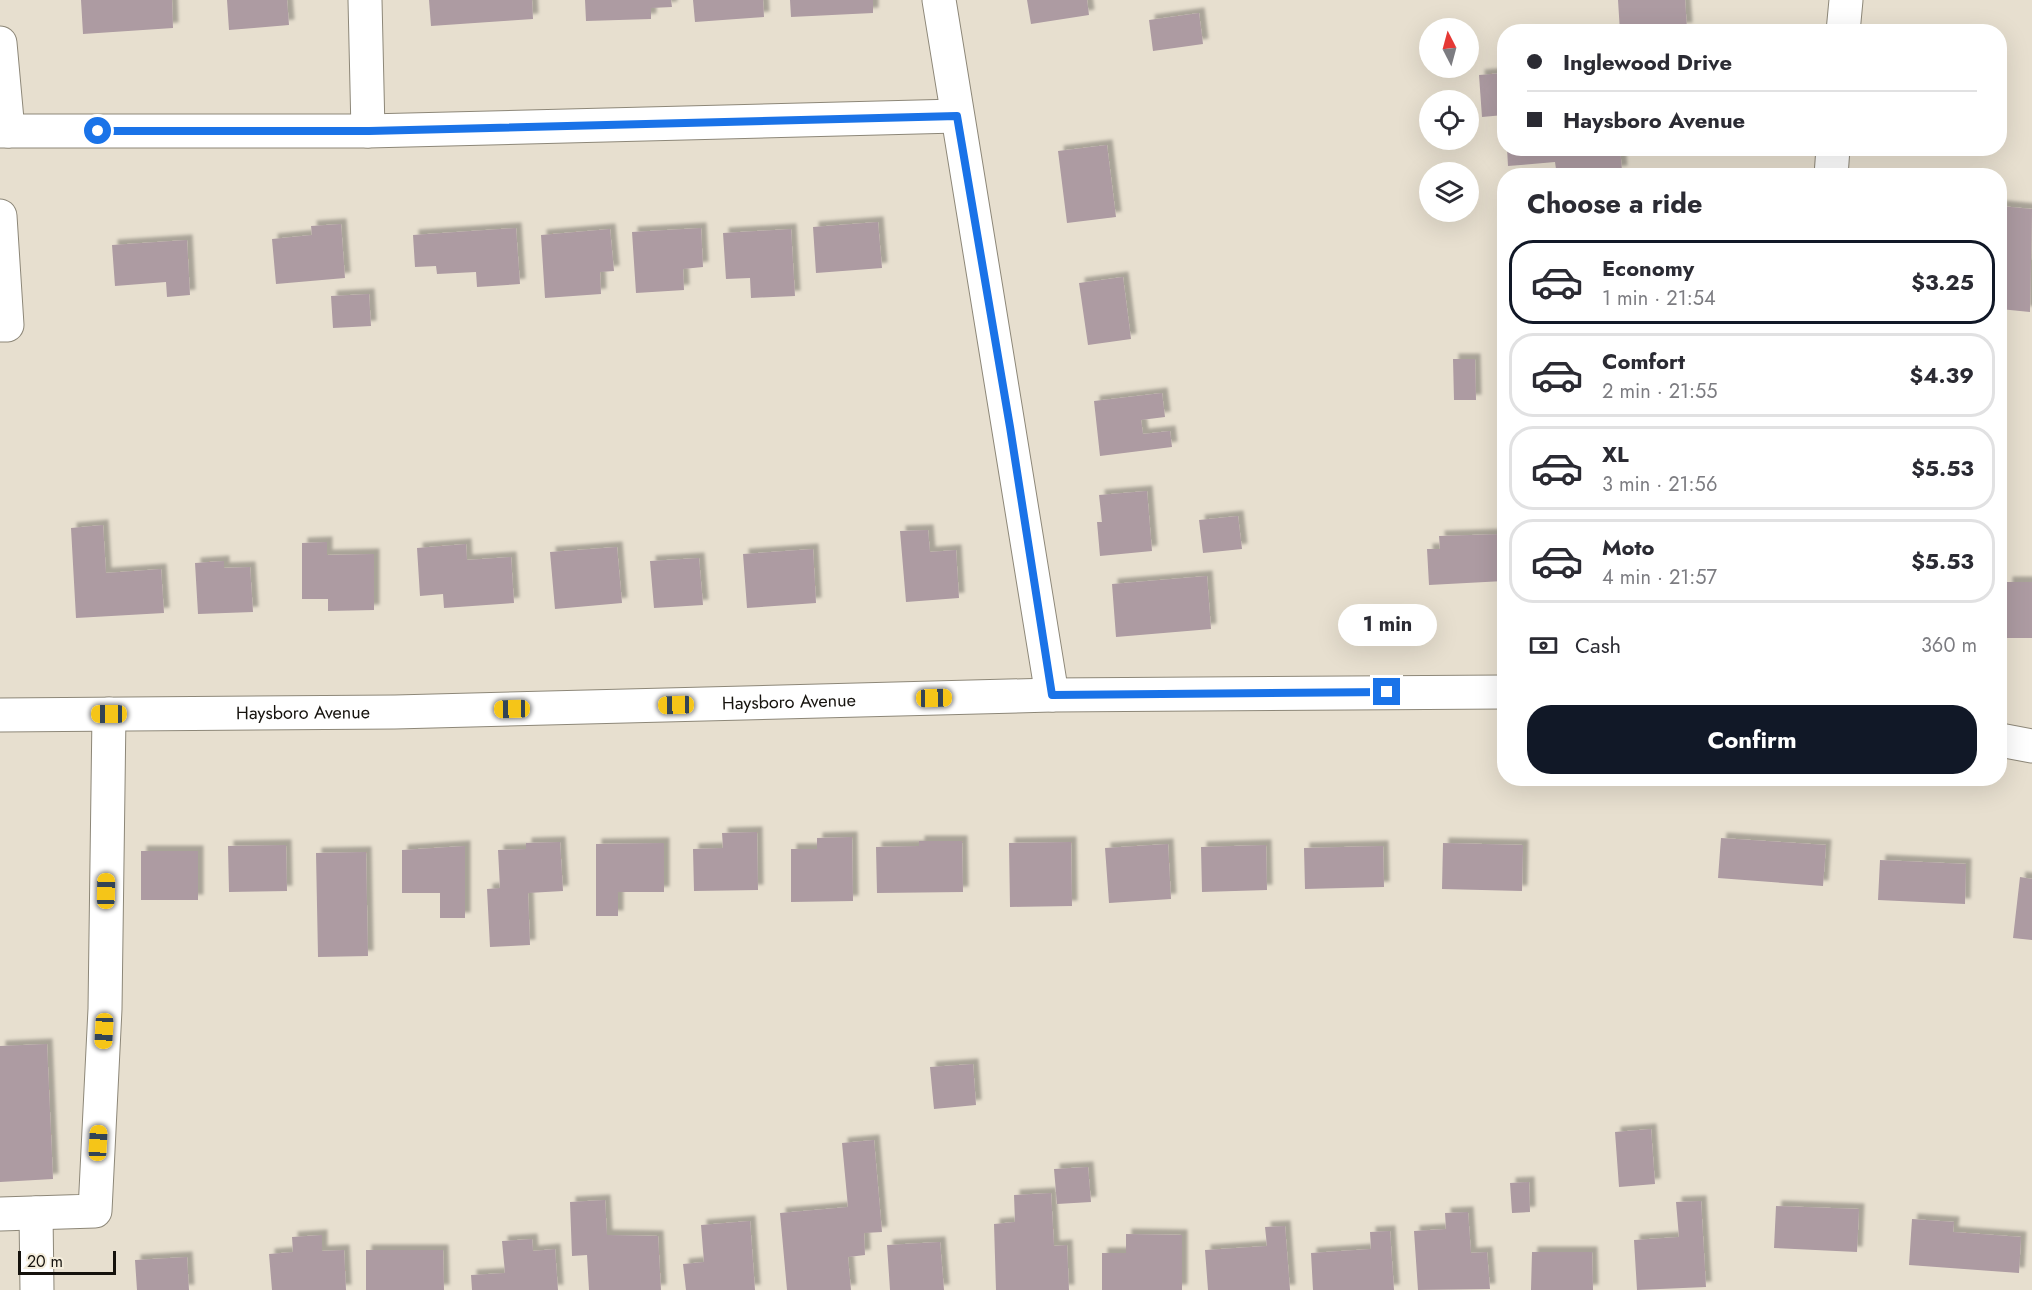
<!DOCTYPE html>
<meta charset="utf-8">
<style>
body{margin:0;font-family:Jost,sans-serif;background:#f7f7f7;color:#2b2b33;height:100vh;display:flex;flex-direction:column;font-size:22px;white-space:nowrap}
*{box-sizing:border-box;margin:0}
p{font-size:20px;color:#7c7c81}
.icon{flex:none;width:33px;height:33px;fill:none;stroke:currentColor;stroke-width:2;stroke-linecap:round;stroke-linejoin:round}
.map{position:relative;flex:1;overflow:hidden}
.sheet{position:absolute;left:1497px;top:168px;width:510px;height:618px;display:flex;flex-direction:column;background:#fff;border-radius:24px;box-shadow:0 6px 24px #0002}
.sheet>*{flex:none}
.hud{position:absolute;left:1497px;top:24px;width:510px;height:132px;border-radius:24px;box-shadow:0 6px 24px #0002;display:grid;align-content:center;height:132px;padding:0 30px;background:#fff}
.needle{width:39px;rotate:354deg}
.buttons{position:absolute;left:1419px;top:18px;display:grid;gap:12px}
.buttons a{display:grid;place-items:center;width:60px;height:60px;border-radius:50%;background:#fff;box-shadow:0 6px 24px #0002;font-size:30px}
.scale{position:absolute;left:18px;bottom:15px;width:98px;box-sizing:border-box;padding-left:6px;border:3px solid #15120d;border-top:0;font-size:16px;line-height:21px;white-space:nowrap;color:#15120d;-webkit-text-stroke:4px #f4eddc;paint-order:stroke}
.end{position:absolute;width:27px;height:27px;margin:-14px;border:8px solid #1a73e8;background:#fff;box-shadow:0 0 0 3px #fff}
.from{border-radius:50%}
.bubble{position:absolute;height:42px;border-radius:21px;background:#fff;box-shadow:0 6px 24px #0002;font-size:20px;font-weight:700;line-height:42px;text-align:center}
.car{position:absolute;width:18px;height:36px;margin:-18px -9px;border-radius:8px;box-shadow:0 0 4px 2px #0007;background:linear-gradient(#f5c518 24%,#345 0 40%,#f5c518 0 76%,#345 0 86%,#f5c518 0)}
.hud b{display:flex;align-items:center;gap:21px;height:57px;font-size:22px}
.hud b+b{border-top:2px solid #e1e1e2}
.hud i{width:15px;height:15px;background:#2b2b33}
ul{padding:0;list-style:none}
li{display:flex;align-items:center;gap:18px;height:84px;margin:0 12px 9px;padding:0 18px;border:3px solid #e1e1e2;border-radius:24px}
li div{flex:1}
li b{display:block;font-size:22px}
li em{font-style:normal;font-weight:700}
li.on{border-color:#111827}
li>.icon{width:54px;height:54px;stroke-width:1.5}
h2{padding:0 30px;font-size:27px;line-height:72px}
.pay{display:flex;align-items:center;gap:15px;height:66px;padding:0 30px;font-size:22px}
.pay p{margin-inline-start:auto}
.button{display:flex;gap:12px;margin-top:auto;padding:12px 30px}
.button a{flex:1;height:69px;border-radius:24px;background:#111827;color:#fff;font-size:24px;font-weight:700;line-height:69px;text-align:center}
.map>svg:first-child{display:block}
.building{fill:#ad9ba2;filter:url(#shadow)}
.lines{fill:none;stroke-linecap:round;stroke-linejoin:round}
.minor-casing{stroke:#8d8778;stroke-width:35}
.minor{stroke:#fff;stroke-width:33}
.route{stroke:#1a73e8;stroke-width:8}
.labels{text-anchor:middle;stroke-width:6;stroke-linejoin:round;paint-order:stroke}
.street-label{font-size:18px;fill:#15120d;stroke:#f4eddc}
</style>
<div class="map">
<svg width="2032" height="1290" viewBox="0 0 2032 1290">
<defs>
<filter id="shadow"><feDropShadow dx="5.5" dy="-5.5" stdDeviation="1.5" flood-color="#0004"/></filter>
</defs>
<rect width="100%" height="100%" fill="#e7dfcf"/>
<path class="building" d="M81,0H172L173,28L83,34Z
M227,0H287L289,25L229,30Z
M429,0H532L533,19L431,26Z
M585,0H671L672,7L651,8V19L586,21Z
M693,0H763L764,17L695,22Z
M790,0H873V13L791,17Z
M1027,0H1087L1089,15L1031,24Z
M1618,0H1685L1687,28L1620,32Z
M1199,13L1203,44L1153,51L1149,20Z
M1504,73V115L1482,117L1479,75Z
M1107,145L1116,217L1067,223L1058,151Z
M1507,148H1620L1622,171L1557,176L1555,162L1508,166Z
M2000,206L2032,209L2030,312L2000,309Z
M878,222L882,268L816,273L813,227Z
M341,224L345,278L276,284L272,239L312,235L311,226Z
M516,228L520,284L477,287L476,272L437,274L436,266L415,267L413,235Z
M701,228L703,267L683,269L684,290L636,293L632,232Z
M610,229L614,271L600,272L601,294L545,298L541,235Z
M791,229L795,296L751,298L750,278L726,279L723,233Z
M187,240L190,295L167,297L166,282L115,286L112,245Z
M1123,277L1131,339L1088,345L1079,283Z
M369,294L371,326L333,328L331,296Z
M1453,359H1475L1476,400H1454Z
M1162,393L1165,417L1141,420L1143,434L1170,431L1172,447L1100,456L1094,401Z
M1147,491L1152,551L1100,556L1097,522H1102L1099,495Z
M1238,516L1242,549L1203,553L1199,520Z
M103,525L106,573L161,569L164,613L76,618L71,528Z
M928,530L930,552L956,550L959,598L906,602L900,531Z
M1504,534V581L1429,585L1427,549H1440L1439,536Z
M327,542V555L374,554V610L328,611V599H302V543Z
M466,544L467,560L511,557L514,603L444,608L443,594L420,596L417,548Z
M617,547L622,603L555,609L550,552Z
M813,549L816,603L747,608L743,554Z
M699,558L703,605L654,608L650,561Z
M224,561V568L250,567L253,612L198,614L195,563Z
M1207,576L1211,629L1116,637L1112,584Z
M2007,582H2032V638H2006Z
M757,832L758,890L694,891L693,849L723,848L722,833Z
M852,837L853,901L791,902V849H817V838Z
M1721,838L1826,845L1823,886L1718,878Z
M919,841H962L963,892L877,893L876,847L919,846Z
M560,842L563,891L528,893L530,945L490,947L487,889L500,888L498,850L526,849V843Z
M1071,842L1072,906L1010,907L1009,843Z
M664,843V892H618V916H596V844Z
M1443,843L1523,845L1522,891L1442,889Z
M1168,844L1171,899L1109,903L1105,848Z
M286,845L287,891L229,892L228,846Z
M1266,845L1267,890L1202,892L1201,847Z
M465,846V918H440V893H402V850Z
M1383,846L1384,887L1305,889L1304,848Z
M141,851H198V900H141Z
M366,852L368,956L318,957L316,853Z
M1880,860L1966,864L1965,904L1878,900Z
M2020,877L2032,879V940L2013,938Z
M47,1044L53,1179L0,1182V1046Z
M973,1064L976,1105L934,1109L930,1067Z
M1651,1129L1655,1184L1619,1187L1615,1132Z
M874,1140L882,1232L864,1233L865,1255L848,1257L851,1290H787L780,1213L848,1207L842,1143Z
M1088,1167L1091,1202L1057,1204L1054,1169Z
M1529,1182L1530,1212L1512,1213L1510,1183Z
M1051,1193L1054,1246L1067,1245L1069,1290H996L994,1224L1015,1222L1014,1195Z
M605,1200L607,1235L658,1236L661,1290H589L587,1255L572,1256L570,1202Z
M1701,1201L1706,1287L1637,1290L1634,1240L1679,1237L1676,1202Z
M1776,1206L1859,1209L1857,1252L1774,1248Z
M1468,1212L1471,1253L1487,1252L1490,1289L1418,1290L1414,1231L1446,1229L1445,1213Z
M1912,1219L1954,1222L1953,1232L2021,1237L2019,1273L1909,1265Z
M750,1221L755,1290H686L683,1264L704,1262L701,1225Z
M1285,1226L1290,1290H1208L1205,1250L1267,1246L1265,1227Z
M1390,1231L1394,1290H1313L1311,1253L1371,1249L1370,1232Z
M1126,1234L1182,1235V1290H1102V1253H1126Z
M322,1235V1251L344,1250L346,1290H272L269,1254L293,1252L292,1237Z
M532,1239L533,1251L555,1249L558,1290H472L471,1275L505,1273L502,1241Z
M940,1242L944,1290H890L887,1245Z
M366,1250H443L444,1290H366Z
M1532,1252H1592L1593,1290H1531Z
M187,1257L189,1290H137L135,1260Z"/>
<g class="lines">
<defs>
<g id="minor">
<path d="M365,0L368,131"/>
<path d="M939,0L1052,695"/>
<path d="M1843,32L1846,0"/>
<path d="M0,43L8,131"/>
<path d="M0,131H368L957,116"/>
<path d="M1831,176L1833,148"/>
<path d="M0,216L7,325H0"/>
<path id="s1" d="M0,715L395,712L1052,695L1504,692"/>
<path d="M2000,740L2032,746"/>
<path d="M36,1213L37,1290"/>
<path d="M0,1214L95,1211L105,1009L109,714"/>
</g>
</defs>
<use href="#minor" class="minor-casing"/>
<use href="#minor" class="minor"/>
</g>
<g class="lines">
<path class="route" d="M98,131H369L957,116L1010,427L1052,695L1387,692"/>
</g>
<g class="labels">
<g class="street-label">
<text dy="6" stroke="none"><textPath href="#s1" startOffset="789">Haysboro Avenue</textPath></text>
<text dy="6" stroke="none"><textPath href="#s1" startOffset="303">Haysboro Avenue</textPath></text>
</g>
</g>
</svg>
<div class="buttons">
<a><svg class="needle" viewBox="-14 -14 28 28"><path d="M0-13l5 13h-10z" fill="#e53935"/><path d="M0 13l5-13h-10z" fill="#7c7c81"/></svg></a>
<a><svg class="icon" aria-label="locate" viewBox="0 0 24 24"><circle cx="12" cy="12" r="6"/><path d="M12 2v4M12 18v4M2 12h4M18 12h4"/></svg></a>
<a><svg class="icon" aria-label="layers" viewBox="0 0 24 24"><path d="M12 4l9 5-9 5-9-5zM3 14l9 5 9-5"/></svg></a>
</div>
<div class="scale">20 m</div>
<i class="end from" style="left:98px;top:131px"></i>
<i class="end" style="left:1387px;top:692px"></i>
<div class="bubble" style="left:1338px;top:604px;width:99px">1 min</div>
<i class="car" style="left:934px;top:698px;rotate:89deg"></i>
<i class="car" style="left:676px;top:705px;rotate:269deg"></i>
<i class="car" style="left:512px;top:709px;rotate:269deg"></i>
<i class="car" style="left:109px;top:714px;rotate:270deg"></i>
<i class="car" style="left:106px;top:891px;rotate:1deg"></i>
<i class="car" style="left:104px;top:1031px;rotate:183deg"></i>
<i class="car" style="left:98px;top:1143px;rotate:3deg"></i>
<div class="hud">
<b><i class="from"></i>Inglewood Drive</b>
<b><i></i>Haysboro Avenue</b>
</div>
<section class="sheet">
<h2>Choose a ride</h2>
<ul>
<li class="on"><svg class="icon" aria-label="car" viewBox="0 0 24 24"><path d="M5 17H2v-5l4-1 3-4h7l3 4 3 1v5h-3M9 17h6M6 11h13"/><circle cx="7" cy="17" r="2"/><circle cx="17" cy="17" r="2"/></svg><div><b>Economy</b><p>1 min · 21:54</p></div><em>$3.25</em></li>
<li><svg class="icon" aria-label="car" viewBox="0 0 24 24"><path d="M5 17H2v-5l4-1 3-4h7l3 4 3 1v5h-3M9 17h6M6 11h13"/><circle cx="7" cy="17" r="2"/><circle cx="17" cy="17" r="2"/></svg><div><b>Comfort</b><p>2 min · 21:55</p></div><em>$4.39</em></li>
<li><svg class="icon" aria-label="car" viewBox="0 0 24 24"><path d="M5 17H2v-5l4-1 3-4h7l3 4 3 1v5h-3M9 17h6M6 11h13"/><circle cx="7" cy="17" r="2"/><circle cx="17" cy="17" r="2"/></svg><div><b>XL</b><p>3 min · 21:56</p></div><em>$5.53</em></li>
<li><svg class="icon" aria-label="car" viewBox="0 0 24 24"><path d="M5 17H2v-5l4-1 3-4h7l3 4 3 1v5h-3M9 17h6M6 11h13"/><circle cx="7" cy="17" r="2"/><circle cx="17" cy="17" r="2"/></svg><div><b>Moto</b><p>4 min · 21:57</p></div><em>$5.53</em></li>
</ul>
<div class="pay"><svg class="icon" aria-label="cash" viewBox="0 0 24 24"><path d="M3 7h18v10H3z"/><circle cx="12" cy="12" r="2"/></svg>Cash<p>360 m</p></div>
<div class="button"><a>Confirm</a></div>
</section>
</div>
